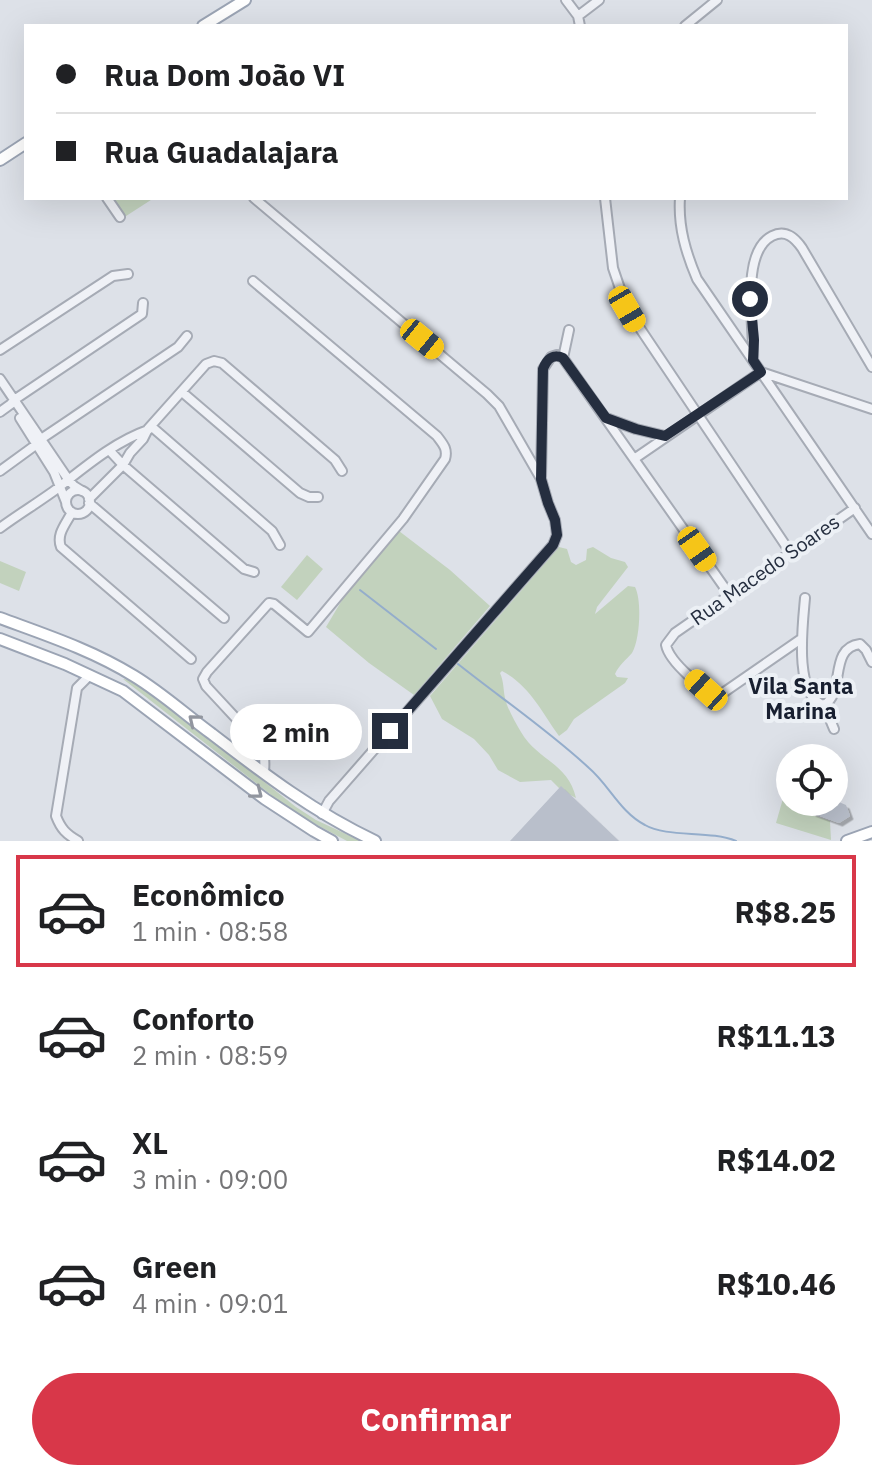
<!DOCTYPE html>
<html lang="pt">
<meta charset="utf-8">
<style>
body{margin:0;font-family:"IBM Plex Sans",sans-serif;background:#f2f2f2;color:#202124;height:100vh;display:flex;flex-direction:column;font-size:30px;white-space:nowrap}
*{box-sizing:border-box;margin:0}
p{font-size:26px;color:#757577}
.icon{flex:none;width:44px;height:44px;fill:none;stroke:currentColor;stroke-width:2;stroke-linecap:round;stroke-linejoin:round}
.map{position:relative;height:841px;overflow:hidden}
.drawer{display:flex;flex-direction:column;background:#fff;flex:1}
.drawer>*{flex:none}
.guide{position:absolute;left:24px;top:24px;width:824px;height:176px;border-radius:0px;box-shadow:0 8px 32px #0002;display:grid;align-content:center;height:176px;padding:0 32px;background:#fff}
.fabs{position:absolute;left:776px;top:744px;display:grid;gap:16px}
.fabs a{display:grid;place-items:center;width:72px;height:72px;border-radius:50%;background:#fff;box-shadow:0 8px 32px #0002;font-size:40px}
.end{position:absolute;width:36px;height:36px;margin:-18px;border:10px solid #252e3f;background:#fff;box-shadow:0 0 0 4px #fff}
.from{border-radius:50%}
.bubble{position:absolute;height:56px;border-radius:28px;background:#fff;box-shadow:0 8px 32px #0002;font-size:26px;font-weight:700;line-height:56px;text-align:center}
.car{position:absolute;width:24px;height:48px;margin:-24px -12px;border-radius:10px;box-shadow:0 0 6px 2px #0007;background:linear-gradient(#f5c518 24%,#345 0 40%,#f5c518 0 76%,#345 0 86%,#f5c518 0)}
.guide b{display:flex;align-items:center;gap:28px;height:76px;font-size:30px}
.guide b+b{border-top:2px solid #e0e0e0}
.guide i{width:20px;height:20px;background:#202124}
ul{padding:14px 0 0;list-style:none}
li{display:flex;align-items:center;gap:24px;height:112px;margin:0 16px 12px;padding:0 16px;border:4px solid transparent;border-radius:0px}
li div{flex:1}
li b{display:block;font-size:30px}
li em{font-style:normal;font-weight:700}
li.on{border-color:#d83749}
li>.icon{width:72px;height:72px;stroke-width:1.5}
.primary-button{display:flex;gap:16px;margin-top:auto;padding:16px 32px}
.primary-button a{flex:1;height:92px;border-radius:48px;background:#d83749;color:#fff;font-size:32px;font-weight:700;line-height:92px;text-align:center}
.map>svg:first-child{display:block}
.green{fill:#c2d2bd}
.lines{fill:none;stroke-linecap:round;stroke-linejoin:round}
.stream{stroke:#94adcb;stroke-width:2}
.building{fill:#b9bfcb;filter:url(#shadow)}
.minor-casing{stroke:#a6abb5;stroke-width:12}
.major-casing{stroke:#9ba4b4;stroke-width:14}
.minor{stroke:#eff1f6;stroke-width:8}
.major{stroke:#fff;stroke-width:10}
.oneway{stroke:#92969f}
.route{stroke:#252e3f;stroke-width:10}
.labels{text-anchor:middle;stroke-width:8;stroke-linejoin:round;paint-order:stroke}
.street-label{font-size:20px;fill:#252e3f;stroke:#ecf0f5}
.neighbourhood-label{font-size:22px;font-weight:bold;fill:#181f30;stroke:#ecf0f5}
</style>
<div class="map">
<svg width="872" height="841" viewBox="0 0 872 841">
<defs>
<filter id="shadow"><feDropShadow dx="3.5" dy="3.5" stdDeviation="0" flood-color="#0004"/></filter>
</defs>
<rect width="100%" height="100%" fill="#dde1e8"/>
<path class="green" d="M107,198H154L123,218Z
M399,531L450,570L490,606L414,695L369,663L326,627L345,595Z
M559,547L567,549L571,562L576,565L586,560L587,549L593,547L611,558L625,562L628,567L597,607L595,614L628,586L635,587C642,600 640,640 632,653C626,660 619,665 615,674L617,677L628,678L625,683L574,719L567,730L559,736C542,712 529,685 502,671L500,673C504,682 503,689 505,698C507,708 515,722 521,732C537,760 568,763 576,798L561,790L551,780L520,782L498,770L489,755L474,739L442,719L430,696Z
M307,555L323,569L297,600L281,587Z
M0,561L26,572L19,591L0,583Z
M123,679L137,681L296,807L316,820L361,841H347L293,812Z
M790,793V802H800L798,810L830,821L831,840L776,823L784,795Z"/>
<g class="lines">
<path class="stream" d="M360,590L436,649
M458,664C502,699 548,730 589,768C609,785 620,812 645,825C667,838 710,830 736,841"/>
</g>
<path class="building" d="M561,786L619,841H510Z
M834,800L846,805L850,816L839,823L812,813L817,802H834Z"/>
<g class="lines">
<defs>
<path id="minor" d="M566,0L578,16L580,26
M578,16L599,0
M685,26L717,0
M107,198L120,217
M254,198L487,394L499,406L540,477
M605,198L613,268L627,309L790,552
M680,198C678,227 686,253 697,279L872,534
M253,281L437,436C443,444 448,449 445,459L403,519L308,632L274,604L269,603L207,672L203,679L206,686L257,741C265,752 265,760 264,773
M0,350L113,276L128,274
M563,358L569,330
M753,360C755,329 739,253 772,236C786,229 795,238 802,248L872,367
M0,379L68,479L74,486L82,491
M182,392L300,493L309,497H318
M0,412L11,404L14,400L142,314L143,303
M20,418L54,472L66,502
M606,418L636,429L665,436
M152,427L272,531L280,545
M110,451L123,465L244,569L254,572
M634,459L761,372L872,409
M0,471L37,444L41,439L178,347L187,336
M66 502a12 12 0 1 1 24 0a12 12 0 1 1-24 0Z
M89,499L123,465L130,453L143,439L148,429L206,364L214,361L222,363L335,460L342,471
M89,503L224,618
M72,512C66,524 56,534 61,547L191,659
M0,528C19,514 39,502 58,488C85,467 114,442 148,430
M805,598C803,622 793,697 824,705L834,729
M801,639L720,695C704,693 669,661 666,645L675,633L855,508
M824,705C846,692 828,648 860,644L866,650L872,662
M322,814L329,801L553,545L557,535L555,520L548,503L541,479L543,369L551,357L557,355L563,358L729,594
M78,841C66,834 61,829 56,816L77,688L89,676"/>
<path id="major" d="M203,26L245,0
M0,160L26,143
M0,618C46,635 92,650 134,676C162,693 186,715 212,734C264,774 315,813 375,841
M0,639L65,664L123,691L265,799L314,831L332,841
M847,841L872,832"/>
</defs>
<use href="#minor" class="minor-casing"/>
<use href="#major" class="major-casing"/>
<use href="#minor" class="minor"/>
<use href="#major" class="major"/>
</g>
<defs><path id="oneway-chevron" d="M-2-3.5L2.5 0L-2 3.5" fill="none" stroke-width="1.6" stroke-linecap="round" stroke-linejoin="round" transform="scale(2)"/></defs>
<g class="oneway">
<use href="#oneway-chevron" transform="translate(194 720) rotate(-141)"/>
<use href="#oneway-chevron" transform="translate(257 793) rotate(38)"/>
</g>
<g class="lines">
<path class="route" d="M390,731L553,545L557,535L555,520L548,503L541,479L543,369C547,359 553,353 563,358L606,418L636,429L665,436L761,372L753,360L754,340L750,299"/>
</g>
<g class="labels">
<g class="street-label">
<text transform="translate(765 570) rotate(-35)" y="7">Rua Macedo Soares</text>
</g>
<g class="neighbourhood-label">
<text x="801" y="694">Vila Santa<tspan x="801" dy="25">Marina</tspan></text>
</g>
</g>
</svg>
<div class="fabs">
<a><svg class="icon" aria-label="locate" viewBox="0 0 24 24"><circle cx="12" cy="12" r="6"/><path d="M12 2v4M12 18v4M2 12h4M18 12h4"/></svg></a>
</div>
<i class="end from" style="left:750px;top:299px"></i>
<i class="end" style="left:390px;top:731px"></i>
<div class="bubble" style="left:230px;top:704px;width:132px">2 min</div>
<i class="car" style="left:627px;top:309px;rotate:150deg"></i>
<i class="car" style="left:422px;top:339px;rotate:129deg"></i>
<i class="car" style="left:697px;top:549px;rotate:145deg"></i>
<i class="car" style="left:706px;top:690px;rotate:312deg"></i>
<div class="guide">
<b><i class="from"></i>Rua Dom João VI</b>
<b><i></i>Rua Guadalajara</b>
</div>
</div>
<section class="drawer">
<ul>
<li class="on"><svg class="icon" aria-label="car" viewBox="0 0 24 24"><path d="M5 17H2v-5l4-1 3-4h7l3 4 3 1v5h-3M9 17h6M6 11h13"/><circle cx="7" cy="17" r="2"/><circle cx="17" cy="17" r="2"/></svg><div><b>Econômico</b><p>1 min · 08:58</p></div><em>R$8.25</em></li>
<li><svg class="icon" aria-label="car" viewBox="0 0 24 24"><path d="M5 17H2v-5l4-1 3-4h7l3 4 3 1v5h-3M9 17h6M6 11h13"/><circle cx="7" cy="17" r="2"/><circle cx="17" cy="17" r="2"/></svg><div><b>Conforto</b><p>2 min · 08:59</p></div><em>R$11.13</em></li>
<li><svg class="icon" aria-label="car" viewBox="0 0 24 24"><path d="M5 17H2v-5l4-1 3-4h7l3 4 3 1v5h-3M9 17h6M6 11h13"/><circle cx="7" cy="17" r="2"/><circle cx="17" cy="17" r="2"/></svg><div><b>XL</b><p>3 min · 09:00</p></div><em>R$14.02</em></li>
<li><svg class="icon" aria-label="car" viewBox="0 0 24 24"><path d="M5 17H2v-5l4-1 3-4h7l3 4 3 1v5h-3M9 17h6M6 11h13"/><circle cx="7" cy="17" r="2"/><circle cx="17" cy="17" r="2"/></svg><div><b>Green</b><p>4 min · 09:01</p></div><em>R$10.46</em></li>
</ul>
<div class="primary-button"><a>Confirmar</a></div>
</section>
